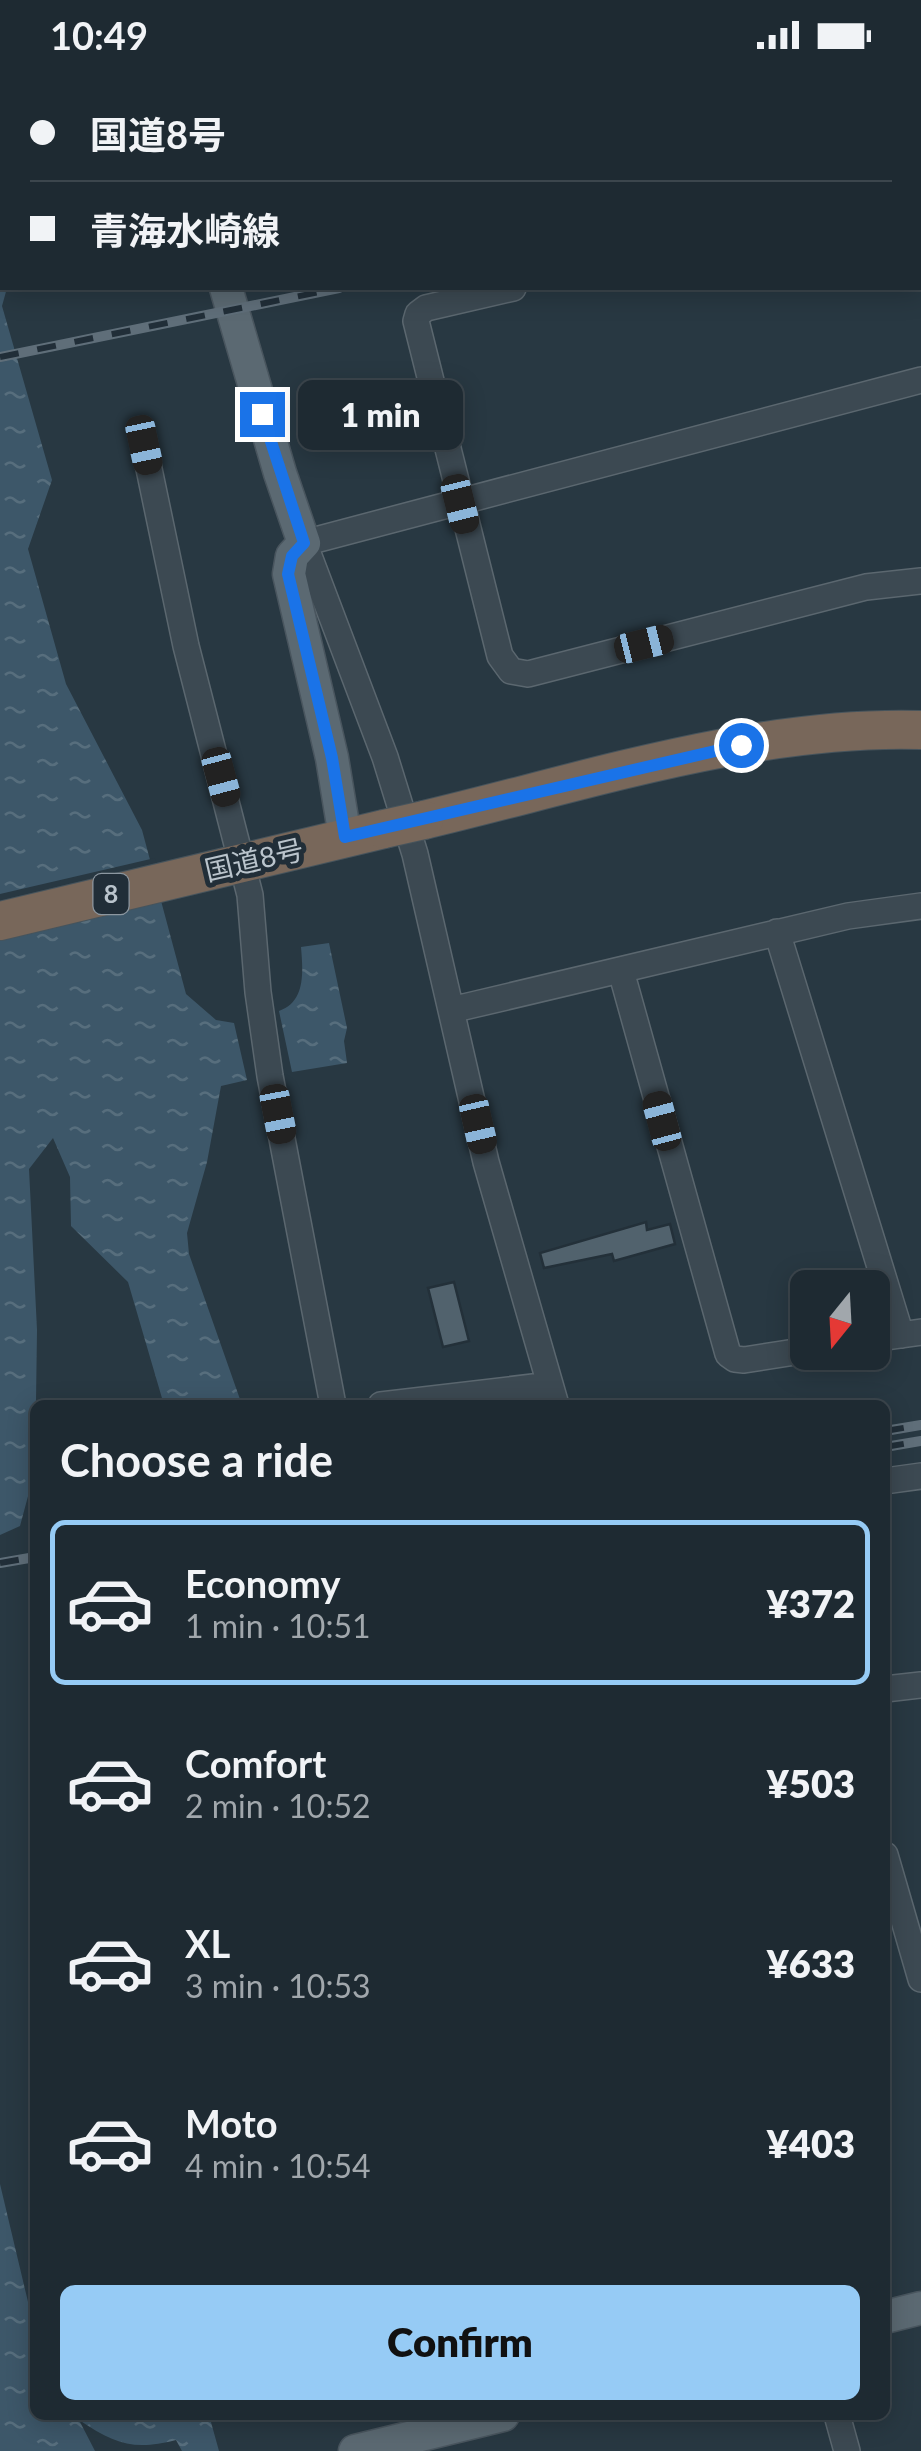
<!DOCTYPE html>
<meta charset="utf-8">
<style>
body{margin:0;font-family:Lato,"Noto Sans JP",sans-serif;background:#26323a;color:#f1f3f6;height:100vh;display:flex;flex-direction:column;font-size:38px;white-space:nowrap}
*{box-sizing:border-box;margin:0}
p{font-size:32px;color:#a1a7ac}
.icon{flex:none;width:55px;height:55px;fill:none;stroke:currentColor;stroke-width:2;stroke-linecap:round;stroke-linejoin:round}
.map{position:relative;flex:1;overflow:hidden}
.details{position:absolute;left:30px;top:1330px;width:860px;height:1020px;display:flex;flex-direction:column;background:#1e2a32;border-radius:15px;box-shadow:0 5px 25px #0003,0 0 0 2px #3c464d}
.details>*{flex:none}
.guide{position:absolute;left:0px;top:0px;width:922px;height:220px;box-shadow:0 5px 25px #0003,0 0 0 2px #3c464d;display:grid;align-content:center;height:220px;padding:0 30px;background:#1e2a32}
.needle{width:65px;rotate:198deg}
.buttons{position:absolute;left:790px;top:1200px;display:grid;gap:20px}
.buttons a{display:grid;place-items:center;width:100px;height:100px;border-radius:15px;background:#1e2a32;box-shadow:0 5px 25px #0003,0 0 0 2px #3c464d;font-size:50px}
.end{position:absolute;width:45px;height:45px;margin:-22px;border:12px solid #1a73e8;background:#fff;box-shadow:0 0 0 5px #fff}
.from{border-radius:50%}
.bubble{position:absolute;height:70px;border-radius:15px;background:#1e2a32;box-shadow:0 5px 25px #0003,0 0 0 2px #3c464d;font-size:32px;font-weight:800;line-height:70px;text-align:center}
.car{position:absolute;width:30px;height:60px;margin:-30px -15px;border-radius:12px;box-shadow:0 0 8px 2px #0007;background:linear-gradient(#222 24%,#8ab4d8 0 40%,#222 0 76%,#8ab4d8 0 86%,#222 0)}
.guide b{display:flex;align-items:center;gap:35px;height:95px;font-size:38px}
.guide b+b{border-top:2px solid #3c464d}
.guide i{width:25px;height:25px;background:#f1f3f6}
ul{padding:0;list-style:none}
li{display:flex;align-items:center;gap:30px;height:165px;margin:0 20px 15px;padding:0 10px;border:5px solid transparent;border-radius:15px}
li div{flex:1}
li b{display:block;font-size:38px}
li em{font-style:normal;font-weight:800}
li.on{border-color:#96cbf5}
li>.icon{width:90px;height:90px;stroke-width:1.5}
h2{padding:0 30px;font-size:45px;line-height:120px}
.primary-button{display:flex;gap:20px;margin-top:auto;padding:20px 30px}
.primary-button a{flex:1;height:115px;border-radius:15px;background:#96cbf5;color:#111;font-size:40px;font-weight:800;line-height:115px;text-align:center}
.status{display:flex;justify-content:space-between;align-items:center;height:70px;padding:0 50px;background:#1e2a32;direction:ltr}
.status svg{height:28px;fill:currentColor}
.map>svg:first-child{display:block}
.water{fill:url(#water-ripples)}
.pier{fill:#283842}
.building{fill:#51626d;stroke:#233039;stroke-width:2.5}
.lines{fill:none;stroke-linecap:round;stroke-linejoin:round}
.minor-casing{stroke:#5b676f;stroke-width:28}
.major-casing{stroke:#49555e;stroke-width:35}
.highway-casing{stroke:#47545c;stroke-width:40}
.minor{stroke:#3c4952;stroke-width:25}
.major{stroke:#5b6972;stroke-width:32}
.highway{stroke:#78675a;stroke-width:38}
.rail-casing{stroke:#5f6e79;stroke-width:10}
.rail{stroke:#212e38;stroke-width:6;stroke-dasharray:19;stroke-linecap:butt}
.highway-bridge-casing{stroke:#47545c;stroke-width:40;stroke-linecap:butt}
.highway-bridge{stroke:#78675a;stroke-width:38}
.route{stroke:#1a73e8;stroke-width:12}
.labels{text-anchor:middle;stroke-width:10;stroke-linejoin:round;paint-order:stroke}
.shield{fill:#212e38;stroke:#8c97a0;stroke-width:2.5}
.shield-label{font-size:25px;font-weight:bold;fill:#bac4cc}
.street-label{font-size:28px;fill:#bac4cc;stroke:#212e38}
</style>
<div class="status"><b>10:49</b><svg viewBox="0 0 49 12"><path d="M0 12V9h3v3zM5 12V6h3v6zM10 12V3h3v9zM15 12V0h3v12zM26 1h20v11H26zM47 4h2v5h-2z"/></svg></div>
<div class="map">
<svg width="921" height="2381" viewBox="0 0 921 2381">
<defs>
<pattern id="water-ripples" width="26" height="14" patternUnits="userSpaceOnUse" patternTransform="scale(2.5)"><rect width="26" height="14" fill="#3d5769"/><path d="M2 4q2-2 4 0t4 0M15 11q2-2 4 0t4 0" fill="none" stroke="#576e7d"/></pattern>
</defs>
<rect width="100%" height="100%" fill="#283842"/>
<path class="water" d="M0,99L2,218H7L2,236L52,410L28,479L66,614L142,760L186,924L216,950L234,953L247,1010L221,1016L207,1092L187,1163L189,1184L242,1335H164L128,1212L71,1156L70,1107L53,1068L29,1099L37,1260L35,1400L20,1456L0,1465Z
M329,873L347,958L344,971L347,993L292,1002L279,941C306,932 303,901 301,877Z
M0,2114L28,2232L35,2248V2345H209L219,2381H182L176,2370C134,2381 115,2374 79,2350L95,2381H0Z"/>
<path class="pier" d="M155,788L166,829L0,868V824Z"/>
<path class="building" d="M646,1152L647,1160L670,1154L675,1174L614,1191L612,1184L544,1198L540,1183Z
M454,1212L469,1271L443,1277L428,1218Z"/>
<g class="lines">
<defs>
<path id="minor" d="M912,0L913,2
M365,2L378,0
M920,55L921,62
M920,141H921
M513,218L426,238L418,244L416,251L500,586L511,601L528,604L866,517L921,511
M144,375L186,576L250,825L258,922L270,1006L333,1335
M777,862L901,1265
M621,901L728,1284L735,1289L744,1290L808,1280
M451,940L848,846L921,836
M872,1269L921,1262
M381,1335L550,1315
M556,1335L486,1092L415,784L385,687L304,473L921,310
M885,1411L921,1406
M885,1619L921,1615
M885,1785L921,1909
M837,2345L847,2381"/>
<path id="major" d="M169,0V2
M226,218L280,403L304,473L292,486L289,504L332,688L345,767
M885,2247L921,2238
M355,2381L503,2345"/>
<path id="highway" d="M424,750C584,712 755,655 921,660
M0,851L384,759"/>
</defs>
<use href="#minor" class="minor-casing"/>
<use href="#major" class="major-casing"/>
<use href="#highway" class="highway-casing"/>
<use href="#minor" class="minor"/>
<use href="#major" class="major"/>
<use href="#highway" class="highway"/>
<defs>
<path id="rail" d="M920,113H921
M0,287L339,218
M885,1361L921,1355
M885,1377L921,1371
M0,1493L35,1487"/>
</defs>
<use href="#rail" class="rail-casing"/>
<use href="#rail" class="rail"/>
<defs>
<path id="highway-bridge" d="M384,759L424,750"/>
</defs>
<use href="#highway-bridge" class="highway-bridge-casing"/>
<use href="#highway-bridge" class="highway-bridge"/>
</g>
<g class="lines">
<path class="route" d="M262,344L304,473L292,486L288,504L332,688L345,767L741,675"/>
</g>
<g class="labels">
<rect class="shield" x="93.5" y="804" width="35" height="40" rx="8"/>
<g class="shield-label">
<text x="111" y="833">8</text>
</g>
<g class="street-label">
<text transform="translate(254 790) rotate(-13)" y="10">国道8号</text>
</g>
</g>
</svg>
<div class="buttons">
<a><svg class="needle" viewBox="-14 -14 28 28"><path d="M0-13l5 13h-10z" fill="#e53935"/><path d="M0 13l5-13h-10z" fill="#a1a7ac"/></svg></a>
</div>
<i class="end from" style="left:741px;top:675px"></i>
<i class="end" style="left:262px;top:344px"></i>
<div class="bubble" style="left:298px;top:310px;width:165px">1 min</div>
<i class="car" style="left:144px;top:375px;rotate:168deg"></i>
<i class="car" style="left:460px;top:434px;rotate:166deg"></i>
<i class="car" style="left:644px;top:574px;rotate:76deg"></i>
<i class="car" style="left:221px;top:707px;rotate:165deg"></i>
<i class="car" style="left:278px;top:1044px;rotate:169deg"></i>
<i class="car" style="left:662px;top:1051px;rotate:345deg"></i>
<i class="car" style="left:478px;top:1054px;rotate:167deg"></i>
<div class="guide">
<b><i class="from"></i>国道8号</b>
<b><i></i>青海水崎線</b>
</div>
<section class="details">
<h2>Choose a ride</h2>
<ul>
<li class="on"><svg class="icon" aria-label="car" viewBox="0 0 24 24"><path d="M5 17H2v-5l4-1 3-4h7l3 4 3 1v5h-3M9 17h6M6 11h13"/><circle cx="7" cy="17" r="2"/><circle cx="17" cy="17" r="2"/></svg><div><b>Economy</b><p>1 min · 10:51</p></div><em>¥372</em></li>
<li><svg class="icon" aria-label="car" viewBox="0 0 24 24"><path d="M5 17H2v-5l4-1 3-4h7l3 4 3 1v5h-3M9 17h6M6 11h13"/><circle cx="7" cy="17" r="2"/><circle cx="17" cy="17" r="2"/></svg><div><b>Comfort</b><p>2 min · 10:52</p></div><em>¥503</em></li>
<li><svg class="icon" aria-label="car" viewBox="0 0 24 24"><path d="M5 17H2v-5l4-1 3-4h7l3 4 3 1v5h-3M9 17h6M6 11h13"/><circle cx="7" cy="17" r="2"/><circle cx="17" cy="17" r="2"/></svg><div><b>XL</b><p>3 min · 10:53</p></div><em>¥633</em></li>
<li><svg class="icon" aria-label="car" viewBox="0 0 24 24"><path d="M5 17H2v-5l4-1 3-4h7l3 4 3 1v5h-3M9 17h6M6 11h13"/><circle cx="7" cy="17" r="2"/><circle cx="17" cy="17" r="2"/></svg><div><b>Moto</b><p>4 min · 10:54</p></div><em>¥403</em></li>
</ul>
<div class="primary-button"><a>Confirm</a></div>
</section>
</div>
